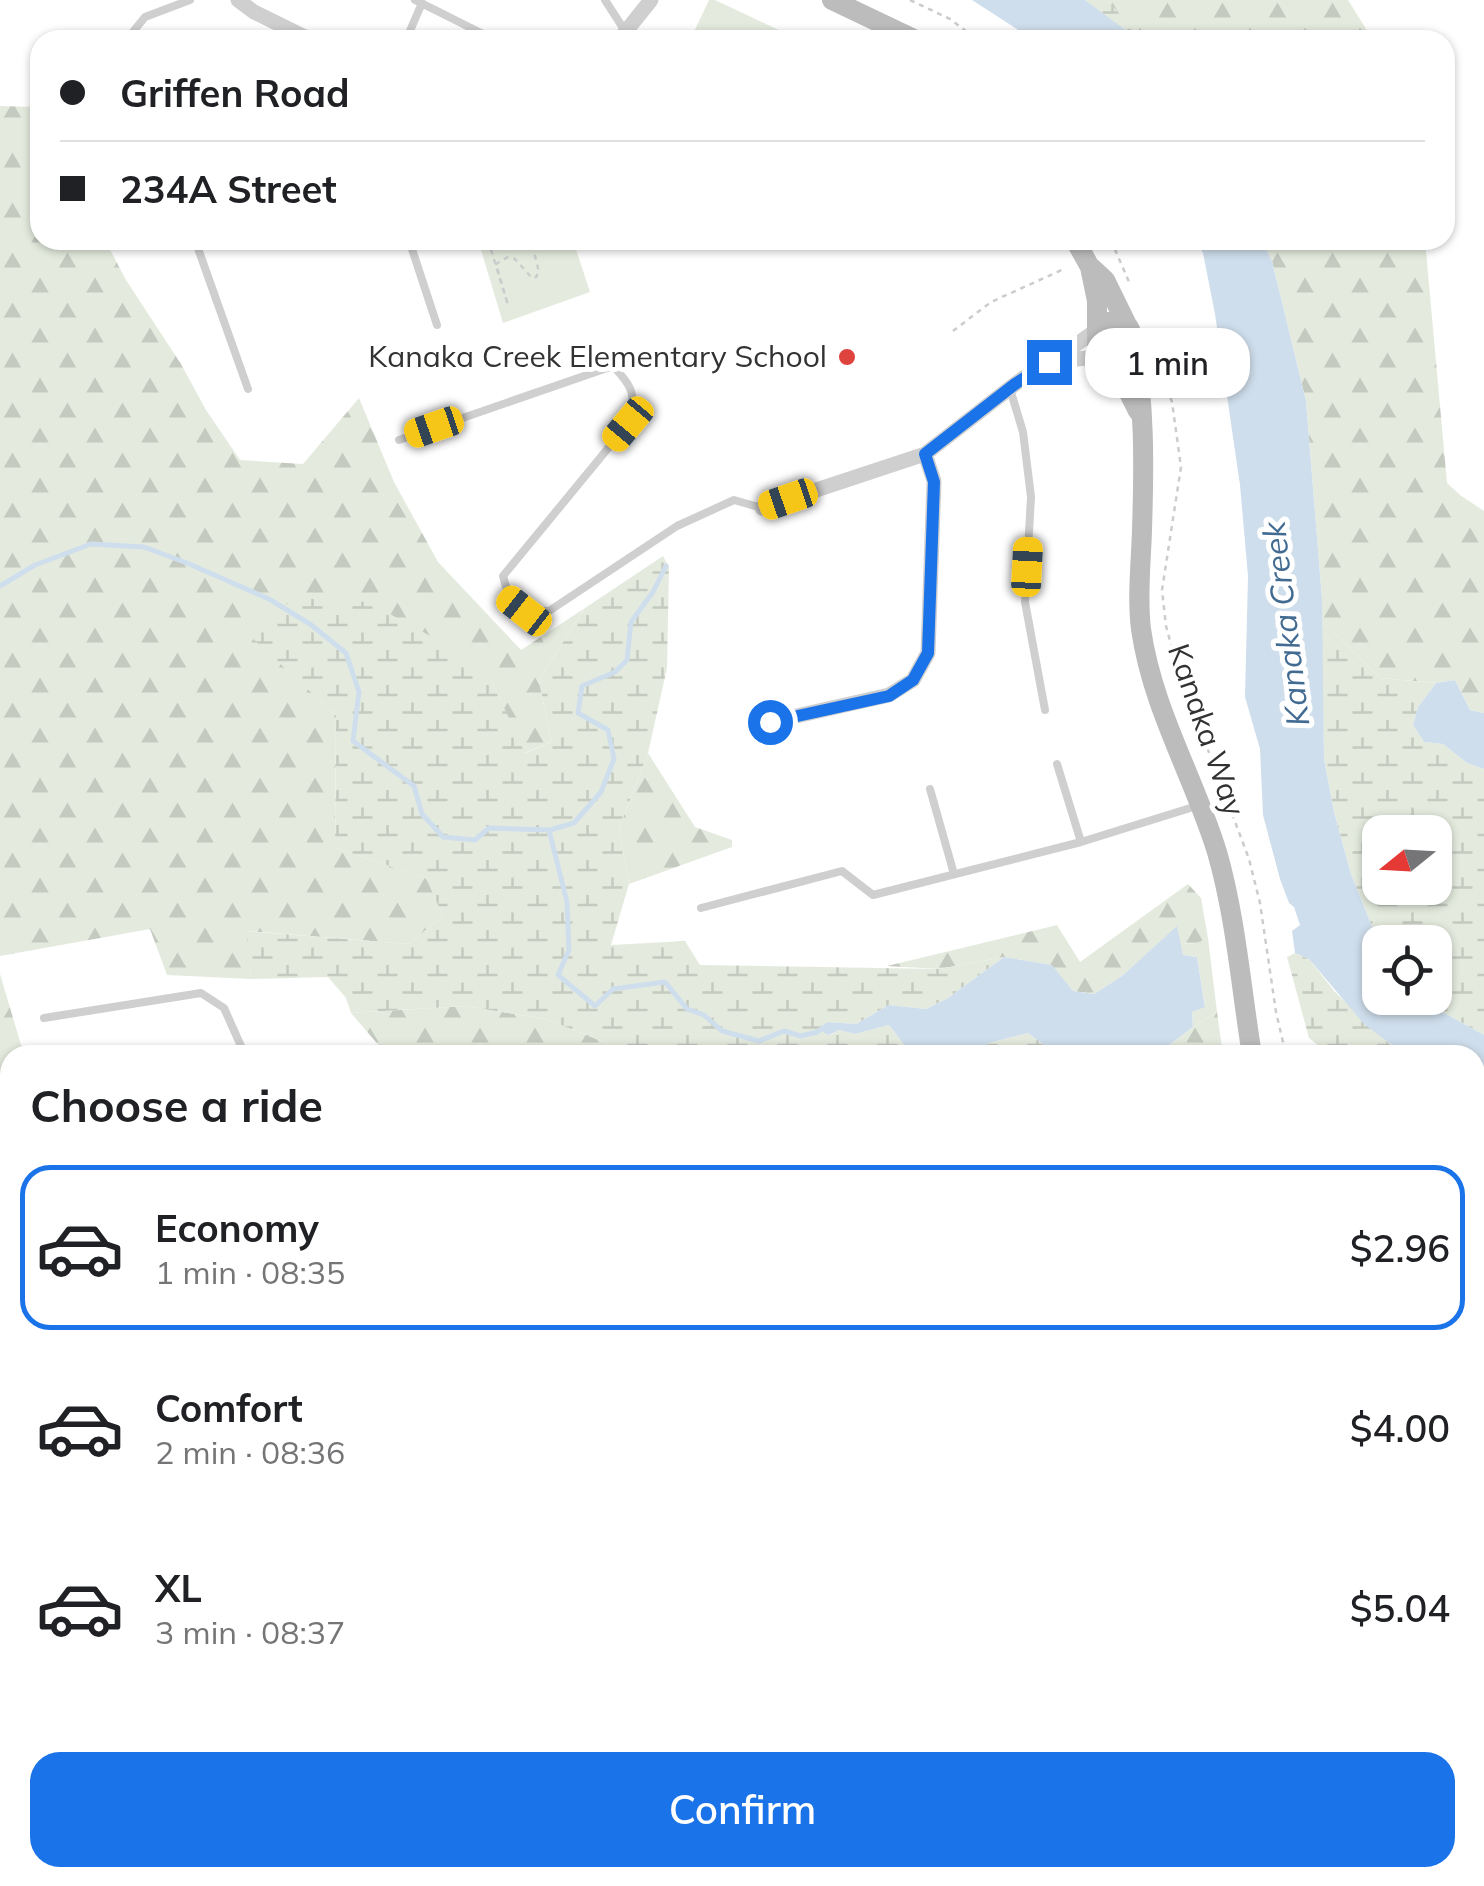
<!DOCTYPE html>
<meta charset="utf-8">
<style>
body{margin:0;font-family:Mulish,sans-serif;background:#f6f6f6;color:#202124;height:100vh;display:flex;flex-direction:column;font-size:38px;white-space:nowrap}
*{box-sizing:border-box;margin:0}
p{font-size:32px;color:#757577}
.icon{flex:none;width:55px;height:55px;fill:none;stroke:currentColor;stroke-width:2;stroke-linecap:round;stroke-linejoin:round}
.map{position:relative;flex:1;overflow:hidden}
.sheet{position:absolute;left:0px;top:1045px;width:1485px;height:842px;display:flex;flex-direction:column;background:#fff;border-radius:30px 30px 0 0;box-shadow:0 2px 8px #0004}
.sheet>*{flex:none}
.top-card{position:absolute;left:30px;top:30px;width:1425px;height:220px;border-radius:30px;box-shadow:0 2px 8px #0004;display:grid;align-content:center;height:220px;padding:0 30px;background:#fff}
.needle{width:65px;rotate:252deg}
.tools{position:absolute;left:1362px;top:815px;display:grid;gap:20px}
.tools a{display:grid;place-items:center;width:90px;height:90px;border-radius:20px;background:#fff;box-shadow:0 2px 8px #0004;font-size:50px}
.end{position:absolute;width:45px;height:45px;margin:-22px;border:12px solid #1a73e8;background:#fff;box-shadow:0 0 0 5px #fff}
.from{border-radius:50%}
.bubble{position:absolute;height:70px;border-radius:30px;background:#fff;box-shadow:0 2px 8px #0004;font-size:32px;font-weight:600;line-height:70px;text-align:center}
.car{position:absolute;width:30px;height:60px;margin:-30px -15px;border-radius:12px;box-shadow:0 0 8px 2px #0007;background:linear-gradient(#f5c518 24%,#345 0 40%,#f5c518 0 76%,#345 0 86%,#f5c518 0)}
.top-card b{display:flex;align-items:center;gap:35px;height:95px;font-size:38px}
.top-card b+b{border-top:2px solid #e0e0e0}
.top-card i{width:25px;height:25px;background:#202124}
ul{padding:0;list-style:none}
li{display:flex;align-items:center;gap:30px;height:165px;margin:0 20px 15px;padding:0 10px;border:5px solid transparent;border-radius:30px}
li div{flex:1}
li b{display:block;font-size:38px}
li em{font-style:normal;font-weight:600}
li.current{border-color:#1a73e8}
li>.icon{width:90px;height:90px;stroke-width:1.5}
h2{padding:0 30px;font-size:45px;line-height:120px}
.cta{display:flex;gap:20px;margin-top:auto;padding:20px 30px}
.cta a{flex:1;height:115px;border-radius:30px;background:#1a73e8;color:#fff;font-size:40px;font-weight:600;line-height:115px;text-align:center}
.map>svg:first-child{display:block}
.green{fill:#e4ebde}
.forest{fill:url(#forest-firs)}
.wetland{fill:url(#wetland-marsh);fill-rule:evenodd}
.water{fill:#cfdeec}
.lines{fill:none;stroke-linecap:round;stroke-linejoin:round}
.stream{stroke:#cfdeec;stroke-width:5}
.path{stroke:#ccc;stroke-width:2.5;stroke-dasharray:5 5;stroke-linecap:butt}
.lane{stroke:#cfcfcf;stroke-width:8}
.street{stroke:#cfcfcf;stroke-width:15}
.secondary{stroke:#bcbcbc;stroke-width:20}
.primary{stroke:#aaa;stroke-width:22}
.highway{stroke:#999;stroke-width:28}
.route{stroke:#1a73e8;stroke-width:12}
.poi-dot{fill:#df433e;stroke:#fff;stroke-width:4}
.labels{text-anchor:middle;stroke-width:10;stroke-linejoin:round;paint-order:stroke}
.poi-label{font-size:30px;fill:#323232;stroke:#fff;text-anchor:end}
.street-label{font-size:30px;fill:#323232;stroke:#fff}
.water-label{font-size:32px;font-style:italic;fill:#426b92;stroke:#fff}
</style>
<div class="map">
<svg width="1484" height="1886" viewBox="0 0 1484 1886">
<defs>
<pattern id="forest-firs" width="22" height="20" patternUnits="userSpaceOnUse" patternTransform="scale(2.5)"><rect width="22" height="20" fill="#e4ebde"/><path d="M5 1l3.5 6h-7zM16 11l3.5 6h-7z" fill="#c4cabf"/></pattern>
<pattern id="wetland-marsh" width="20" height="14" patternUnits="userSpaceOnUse" patternTransform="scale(2.5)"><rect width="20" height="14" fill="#e4ebde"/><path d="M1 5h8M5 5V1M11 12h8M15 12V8" fill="none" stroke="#c4cabf"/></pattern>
</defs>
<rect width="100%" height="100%" fill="#fff"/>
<path class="green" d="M709,0H715L800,40H690Z
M478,240H573L590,292L503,323Z
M1208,938L1217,1012L1193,1027L1192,1012L1205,1006L1197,957L1183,955L1180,944L1197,943Z"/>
<path class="forest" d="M1108,0H1348L1373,40H1139Z
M0,106L39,107L40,109V240H105L126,280L181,364L206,410L240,460L303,464L359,398L394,482L438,562L521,650L585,608L539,680L551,742L524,753L490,677L251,636L336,715L335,848L427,878L443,916L409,944L247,931L251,979L167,975L150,929L0,956Z
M1262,240H1425L1447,483L1460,495L1484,511V713L1470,710L1455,680L1436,683L1380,678L1321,620L1322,599L1306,401L1272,261Z
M648,753L695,827L732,840V847L629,884L619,828Z
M1188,884L1201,898L1208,938L1197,943L1180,944L1177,927L1122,976L1094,994L1073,991L1051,965L1004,957L939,969L887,966L1057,925L1080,962Z
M0,974L24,1055H10V1183L0,1187Z
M465,1006L546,1019L619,1048L685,1052L690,1055H387L351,1013Z
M1217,1012L1223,1055H1156L1193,1027Z
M1484,1169V1490L1475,1468V1184Z
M0,1655H10V1878H337L306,1886H0Z"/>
<path class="wetland" d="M1085,0H1108L1139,39L1106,18Z
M663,556L669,567L667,668L648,753L619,828L629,884L611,945L685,941L700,965L939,969L1004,957L948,998L926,1009L889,1005L856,1024L828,1022L822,1032L830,1035L839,1030L855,1034L889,1025L908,1050L916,1055H690L685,1052L619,1048L546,1019L465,1006L351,1013L346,998L328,977L251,979L246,931L409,944L443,916L426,878L335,848L336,715L250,636L294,598L368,602L443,643L490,677L525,753L551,742L539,680L585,608Z
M1321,620L1380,678L1436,683L1418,707L1413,725L1424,742L1443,744L1467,763L1484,769V1035L1430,1005L1424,998H1435V942H1381L1375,934L1351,874L1334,812L1324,759ZM1380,832H1435V888H1380Z
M1295,953L1309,959L1335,992L1396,1050L1405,1055H1330L1309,1038L1287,957Z
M1028,1033L1057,1055H956L973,1054L989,1043Z"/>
<path class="water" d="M972,0H1085L1139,40H1034Z
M1196,240H1262L1272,261L1306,401L1322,599L1324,759L1334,812L1351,874L1375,934L1381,942L1380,998H1424L1430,1005L1484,1035V1095L1475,1091V1055H1405L1364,1024L1309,959L1295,953L1292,931L1300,925L1294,907L1289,903L1280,879L1263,815L1260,749L1245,697L1248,576L1240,485L1215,314L1203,253Z
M1455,680L1470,710L1484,713V769L1467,763L1443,744L1424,742L1413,725L1418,707L1436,683Z
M1177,926L1183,955L1197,957L1205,1007L1192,1012L1193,1027L1156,1055H1057L1028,1033L989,1043L973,1054L916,1055L908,1050L889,1025L855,1034L839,1030L829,1035L822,1032L815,1036L812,1032L828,1022L856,1024L889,1005L926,1009L948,998L1004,957L1052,965L1073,991L1094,994L1122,976Z"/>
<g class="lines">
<path class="stream" d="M0,586L35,565L91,544L144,547L187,563L269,599L310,624L346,653L359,692L353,741L414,786L422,814L443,837L475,840L489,828L549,830L567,902L569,950L558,975L595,1006L613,989L665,982L687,1009L704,1015L722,1031L759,1041L784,1031L801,1036L817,1032
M550,830L574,823L601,792L614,759L608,730L578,713L582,686L615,672L627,660L631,622L653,592L666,566
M0,1790H10"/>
<path class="path" d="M910,0L950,19L978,40
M488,240L508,305L496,264L508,257L515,259L532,278L536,277L539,272L531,240
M1111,240L1129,282
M953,331L991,302L1064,269
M1157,360L1172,402L1181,467L1162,590L1166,626L1178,670L1249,859L1260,903L1276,1012L1286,1055
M1475,1474L1484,1497
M1475,1629L1483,1626"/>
<path class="lane" d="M415,0L495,40
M605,0L625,31
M133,40L132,33L145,17L190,0
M406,40L422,3
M195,240L248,389
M409,240L437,325
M1010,389L1023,432L1031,497L1025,602L1045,710
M399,440L613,366C633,387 637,395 628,424L503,576C511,607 516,611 549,611L677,526L734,500L762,508
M1057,764L1081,842
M930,789L954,874
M701,908L842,871L873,895L1081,842L1200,805
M44,1018L201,993L224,1008L245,1055
M0,1295L9,1316L0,1336
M1475,1819L1484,1807
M1451,1878L1462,1886"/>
<path class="street" d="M238,0L254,12L311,40
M619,40L651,0
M1057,361L1097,357L1105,354
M762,508L925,454L1010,388L1034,370L1053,361L1098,329
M770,722L889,695L913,680L928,653L934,481L925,454
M465,1878L468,1886"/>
<path class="secondary" d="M832,0L916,40
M1075,240L1090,267L1097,301V344L1122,379L1138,411
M1092,268L1105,280L1127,325
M1098,329C1117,311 1139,324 1129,349
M1133,340C1145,403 1144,466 1142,530C1141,563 1137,597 1141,629C1152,708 1194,777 1217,852C1236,918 1241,988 1252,1055
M1475,1522L1484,1540
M0,1532L10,1531
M1475,1585L1484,1599
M381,1886L412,1878"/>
<path class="primary" d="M1475,1666L1484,1661
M1475,1688L1484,1680
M1202,1886L1212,1878
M1255,1886L1266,1878"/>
<path class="highway" d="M1476,1712H1484"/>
</g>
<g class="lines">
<path class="route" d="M770,722L889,696L913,680L928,653L934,482L925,454L1015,384L1049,362"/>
</g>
<circle class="poi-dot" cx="847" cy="357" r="10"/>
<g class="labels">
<g class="poi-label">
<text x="827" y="367">Kanaka Creek Elementary School</text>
</g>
<g class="street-label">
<text transform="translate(1206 730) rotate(71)" y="10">Kanaka Way</text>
</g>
<g class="water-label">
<text transform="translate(1286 624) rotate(-97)" y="11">Kanaka Creek</text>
</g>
</g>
</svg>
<div class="tools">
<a><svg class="needle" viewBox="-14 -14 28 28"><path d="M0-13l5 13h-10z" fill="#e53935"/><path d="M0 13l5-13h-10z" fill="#757577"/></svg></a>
<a><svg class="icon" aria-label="locate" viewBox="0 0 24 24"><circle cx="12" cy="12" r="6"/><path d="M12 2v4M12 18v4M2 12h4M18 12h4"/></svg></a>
</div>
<i class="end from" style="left:770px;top:722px"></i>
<i class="end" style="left:1049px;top:362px"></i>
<div class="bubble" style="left:1085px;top:328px;width:165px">1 min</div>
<i class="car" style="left:628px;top:424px;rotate:220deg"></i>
<i class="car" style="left:434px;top:427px;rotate:251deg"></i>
<i class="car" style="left:788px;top:499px;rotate:251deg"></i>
<i class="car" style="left:1027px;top:567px;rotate:3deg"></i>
<i class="car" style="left:524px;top:611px;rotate:308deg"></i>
<div class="top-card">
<b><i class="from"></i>Griffen Road</b>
<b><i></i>234A Street</b>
</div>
<section class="sheet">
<h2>Choose a ride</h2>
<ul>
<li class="current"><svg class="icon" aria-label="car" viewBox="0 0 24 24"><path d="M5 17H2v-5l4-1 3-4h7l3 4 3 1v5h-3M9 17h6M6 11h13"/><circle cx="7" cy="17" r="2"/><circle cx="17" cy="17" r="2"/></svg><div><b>Economy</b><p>1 min · 08:35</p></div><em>$2.96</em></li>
<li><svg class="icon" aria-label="car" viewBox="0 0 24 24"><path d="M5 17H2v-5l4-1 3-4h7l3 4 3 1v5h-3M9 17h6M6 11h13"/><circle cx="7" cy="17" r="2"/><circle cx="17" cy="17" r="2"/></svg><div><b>Comfort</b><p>2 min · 08:36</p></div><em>$4.00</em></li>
<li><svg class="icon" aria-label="car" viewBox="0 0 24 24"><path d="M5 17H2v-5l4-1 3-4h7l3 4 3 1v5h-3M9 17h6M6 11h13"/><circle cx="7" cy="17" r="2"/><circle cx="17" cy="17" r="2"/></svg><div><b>XL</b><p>3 min · 08:37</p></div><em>$5.04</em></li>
</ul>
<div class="cta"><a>Confirm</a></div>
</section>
</div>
